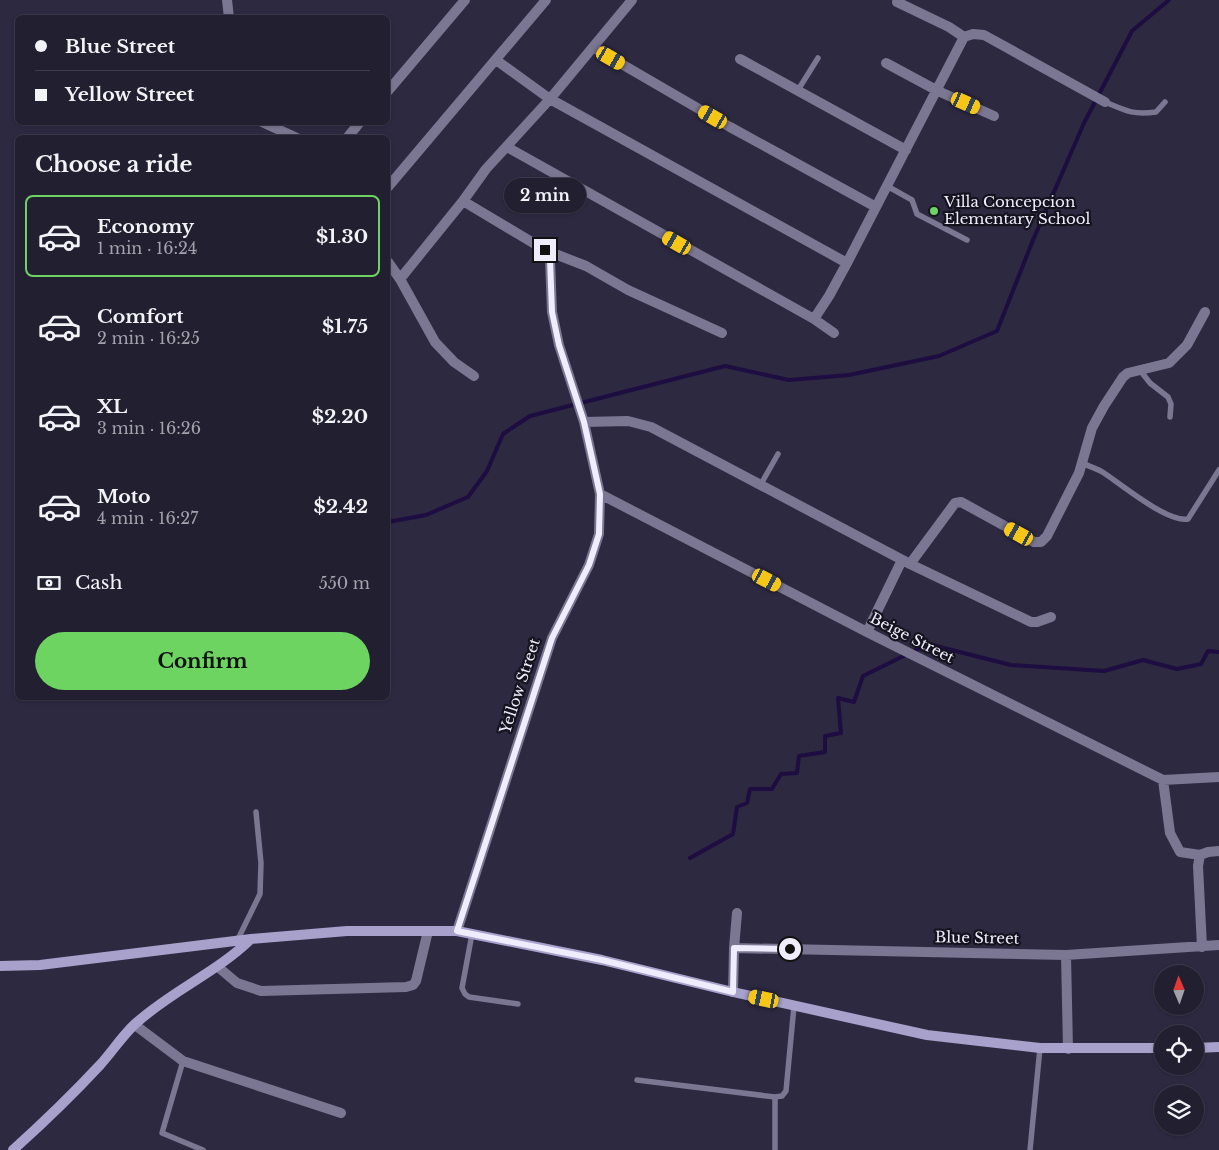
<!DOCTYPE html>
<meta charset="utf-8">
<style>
body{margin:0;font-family:"Libre Baskerville",serif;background:#2a2739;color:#f1f3f6;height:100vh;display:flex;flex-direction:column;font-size:19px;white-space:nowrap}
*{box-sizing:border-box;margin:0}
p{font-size:16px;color:#a2a2ab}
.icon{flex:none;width:28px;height:28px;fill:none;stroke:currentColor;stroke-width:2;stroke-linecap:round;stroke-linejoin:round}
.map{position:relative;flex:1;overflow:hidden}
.panel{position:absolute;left:15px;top:135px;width:375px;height:565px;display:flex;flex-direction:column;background:#221f31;border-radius:8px;box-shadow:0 1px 4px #0004,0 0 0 1px #3f3d4d}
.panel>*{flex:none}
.hud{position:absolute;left:15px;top:15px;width:375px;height:110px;border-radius:8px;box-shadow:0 1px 4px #0004,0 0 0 1px #3f3d4d;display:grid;align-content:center;height:110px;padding:0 20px;background:#221f31}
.needle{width:32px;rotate:358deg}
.tools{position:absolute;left:1154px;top:965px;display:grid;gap:10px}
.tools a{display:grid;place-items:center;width:50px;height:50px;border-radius:50%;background:#221f31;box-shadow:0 1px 4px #0004,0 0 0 1px #3f3d4d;font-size:25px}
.end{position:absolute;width:22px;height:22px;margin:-11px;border:6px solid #efedfd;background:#111;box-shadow:0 0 0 2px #111}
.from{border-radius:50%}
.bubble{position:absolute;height:35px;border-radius:18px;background:#221f31;box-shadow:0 1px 4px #0004,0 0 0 1px #3f3d4d;font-size:16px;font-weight:700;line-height:35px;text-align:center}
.car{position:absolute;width:15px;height:30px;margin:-15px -8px;border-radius:6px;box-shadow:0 0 4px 1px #0007;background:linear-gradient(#f5c518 24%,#345 0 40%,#f5c518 0 76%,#345 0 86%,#f5c518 0)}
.hud b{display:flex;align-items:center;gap:18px;height:48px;font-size:19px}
.hud b+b{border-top:1px solid #3f3d4d}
.hud i{width:12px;height:12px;background:#f1f3f6}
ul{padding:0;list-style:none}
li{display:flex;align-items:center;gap:15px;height:82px;margin:0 10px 8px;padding:0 10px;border:2px solid transparent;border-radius:8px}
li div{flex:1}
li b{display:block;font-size:19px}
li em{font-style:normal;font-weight:700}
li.current{border-color:#6dd361}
li>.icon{width:45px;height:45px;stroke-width:1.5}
h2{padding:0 20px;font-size:22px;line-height:60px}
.pay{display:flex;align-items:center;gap:12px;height:55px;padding:0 20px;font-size:19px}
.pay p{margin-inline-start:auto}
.action{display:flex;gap:10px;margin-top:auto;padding:10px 20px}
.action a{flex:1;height:58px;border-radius:30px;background:#6dd361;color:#111;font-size:20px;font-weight:700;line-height:58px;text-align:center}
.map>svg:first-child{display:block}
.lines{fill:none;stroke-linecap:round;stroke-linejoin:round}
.stream{stroke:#1d0d40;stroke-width:4}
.lane{stroke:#7b7792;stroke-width:5.5}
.street{stroke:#7b7792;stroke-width:10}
.secondary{stroke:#a7a1cc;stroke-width:10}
.route{stroke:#efedfd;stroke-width:6}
.poi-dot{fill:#6dd361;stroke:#15131e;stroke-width:2}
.labels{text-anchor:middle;stroke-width:4.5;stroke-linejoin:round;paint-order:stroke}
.poi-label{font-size:15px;fill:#efedfd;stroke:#15131e;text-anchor:start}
.street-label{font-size:15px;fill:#efedfd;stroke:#15131e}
</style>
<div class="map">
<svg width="1219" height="1150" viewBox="0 0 1219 1150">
<rect width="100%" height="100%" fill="#2d2941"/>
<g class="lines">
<path class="stream" d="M388,522L426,515L468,497L487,471L503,434L530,416L725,366L789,380L849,375L939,356L997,331L1033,240L1084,123L1132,31L1169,0
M690,858L733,834L737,807L747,803L750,789H772L781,774L797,773L799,756L825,752V736L841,733L838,698L854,702L863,676L928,644L1011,665L1104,671L1143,660L1177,669L1201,664L1208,651L1219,652"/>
<path class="lane" d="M798,90L818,58
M1105,102C1126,111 1133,115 1156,112L1165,102
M887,186L912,200L917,214L967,240
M1139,369L1150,383L1168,397L1171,404L1170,417
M1083,463C1090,467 1098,469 1104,473C1122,485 1168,523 1188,519L1219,470
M761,484L778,454
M472,934L462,988L465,994L469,997L518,1004
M237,941L260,894L261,863L256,812
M183,1061L162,1133L203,1150
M637,1080L775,1097L782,1096L786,1091L794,1006
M775,1150V1097
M1030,1150L1040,1048"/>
<path class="street" d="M227,0L229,18
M897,2L949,27L964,37
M594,48L730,127L876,207
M740,59L906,150
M496,60L550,99L847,263
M886,63L938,91L994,116
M388,91L465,0
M262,122L297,138
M347,138L360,122
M507,147L814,319L834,333
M388,187L546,0
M463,201L486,169L550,99L632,0
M388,262L400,279L463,201L545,250L586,266L628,290L722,333
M400,279L435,342L454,362L474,376
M814,319L829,296L847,263L964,37L973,34L984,35L1105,102
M584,422L628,421L651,427L910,564L1031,622H1037L1051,617
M600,494L867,632L1163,780L1219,777
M910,564L955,503L961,502L1034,542H1041L1047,536L1079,473L1092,428L1104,406L1123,377L1128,373L1169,363L1187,345L1205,312
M867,632L902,560
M1163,780L1170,833L1180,852L1200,855
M457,931L552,638L589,565L599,534L600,494L584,422L559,345L552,312L550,259L545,250
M1202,947L1198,866L1200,855L1208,852L1219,851
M734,948L1066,955L1219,945
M1066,955L1068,1049
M218,967L237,983L261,991L406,987L413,985L416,981L428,931
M733,992L734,948L737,913
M135,1025L183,1061L341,1113"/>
<path class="secondary" d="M0,966L40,965L251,939L347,931H457L602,960L733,992L927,1035L1040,1048H1162
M1195,1048L1219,1047
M13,1150C43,1123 73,1094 100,1065C112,1052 122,1036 135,1024C171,991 216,973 251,939"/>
</g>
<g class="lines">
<path class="route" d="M545,250L550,259L552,312L559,345L584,422L600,494L599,534L589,565L552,638L457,931L602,960L733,992L734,948L790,949"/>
</g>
<circle class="poi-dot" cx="934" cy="211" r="5"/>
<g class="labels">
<g class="poi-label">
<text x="944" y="207">Villa Concepcion<tspan x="944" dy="17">Elementary School</tspan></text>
</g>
<g class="street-label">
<text transform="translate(912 638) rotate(27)" y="5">Beige Street</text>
<text transform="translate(520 686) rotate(-72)" y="5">Yellow Street</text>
<text transform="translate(977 938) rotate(1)" y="5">Blue Street</text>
</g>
</g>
</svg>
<div class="tools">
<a><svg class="needle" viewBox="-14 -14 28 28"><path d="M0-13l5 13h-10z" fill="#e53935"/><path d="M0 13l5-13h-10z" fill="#a2a2ab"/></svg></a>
<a><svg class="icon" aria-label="locate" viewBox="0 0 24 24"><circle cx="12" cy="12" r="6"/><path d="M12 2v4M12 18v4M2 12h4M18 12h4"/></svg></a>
<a><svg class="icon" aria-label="layers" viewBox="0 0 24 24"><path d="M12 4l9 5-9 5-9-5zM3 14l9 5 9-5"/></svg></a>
</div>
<i class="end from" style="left:790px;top:949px"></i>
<i class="end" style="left:545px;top:250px"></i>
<div class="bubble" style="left:504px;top:178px;width:82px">2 min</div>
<i class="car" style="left:611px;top:58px;rotate:120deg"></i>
<i class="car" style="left:966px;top:103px;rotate:114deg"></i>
<i class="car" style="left:713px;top:117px;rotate:300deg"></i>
<i class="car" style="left:677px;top:243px;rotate:300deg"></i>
<i class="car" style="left:1019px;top:534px;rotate:299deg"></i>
<i class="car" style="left:767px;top:580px;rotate:118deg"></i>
<i class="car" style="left:764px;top:999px;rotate:282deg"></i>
<div class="hud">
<b><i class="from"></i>Blue Street</b>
<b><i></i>Yellow Street</b>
</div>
<section class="panel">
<h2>Choose a ride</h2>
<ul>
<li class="current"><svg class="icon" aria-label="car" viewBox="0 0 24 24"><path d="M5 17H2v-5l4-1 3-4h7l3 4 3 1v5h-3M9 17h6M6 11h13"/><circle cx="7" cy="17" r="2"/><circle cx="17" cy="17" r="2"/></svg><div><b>Economy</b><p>1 min · 16:24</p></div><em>$1.30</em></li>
<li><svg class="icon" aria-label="car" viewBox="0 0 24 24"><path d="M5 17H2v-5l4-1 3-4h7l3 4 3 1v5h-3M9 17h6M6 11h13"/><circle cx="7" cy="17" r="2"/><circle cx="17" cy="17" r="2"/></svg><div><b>Comfort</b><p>2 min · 16:25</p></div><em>$1.75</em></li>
<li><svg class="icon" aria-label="car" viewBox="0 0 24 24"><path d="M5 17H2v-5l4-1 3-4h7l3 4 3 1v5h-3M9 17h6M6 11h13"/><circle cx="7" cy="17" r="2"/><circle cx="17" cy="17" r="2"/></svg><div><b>XL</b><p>3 min · 16:26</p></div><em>$2.20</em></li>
<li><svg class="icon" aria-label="car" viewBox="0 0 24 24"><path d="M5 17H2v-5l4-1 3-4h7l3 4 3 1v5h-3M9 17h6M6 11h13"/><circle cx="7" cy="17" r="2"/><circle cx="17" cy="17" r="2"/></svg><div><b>Moto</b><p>4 min · 16:27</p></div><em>$2.42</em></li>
</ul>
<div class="pay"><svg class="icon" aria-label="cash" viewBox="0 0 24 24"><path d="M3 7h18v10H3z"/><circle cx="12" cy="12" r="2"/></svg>Cash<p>550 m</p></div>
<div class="action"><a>Confirm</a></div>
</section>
</div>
